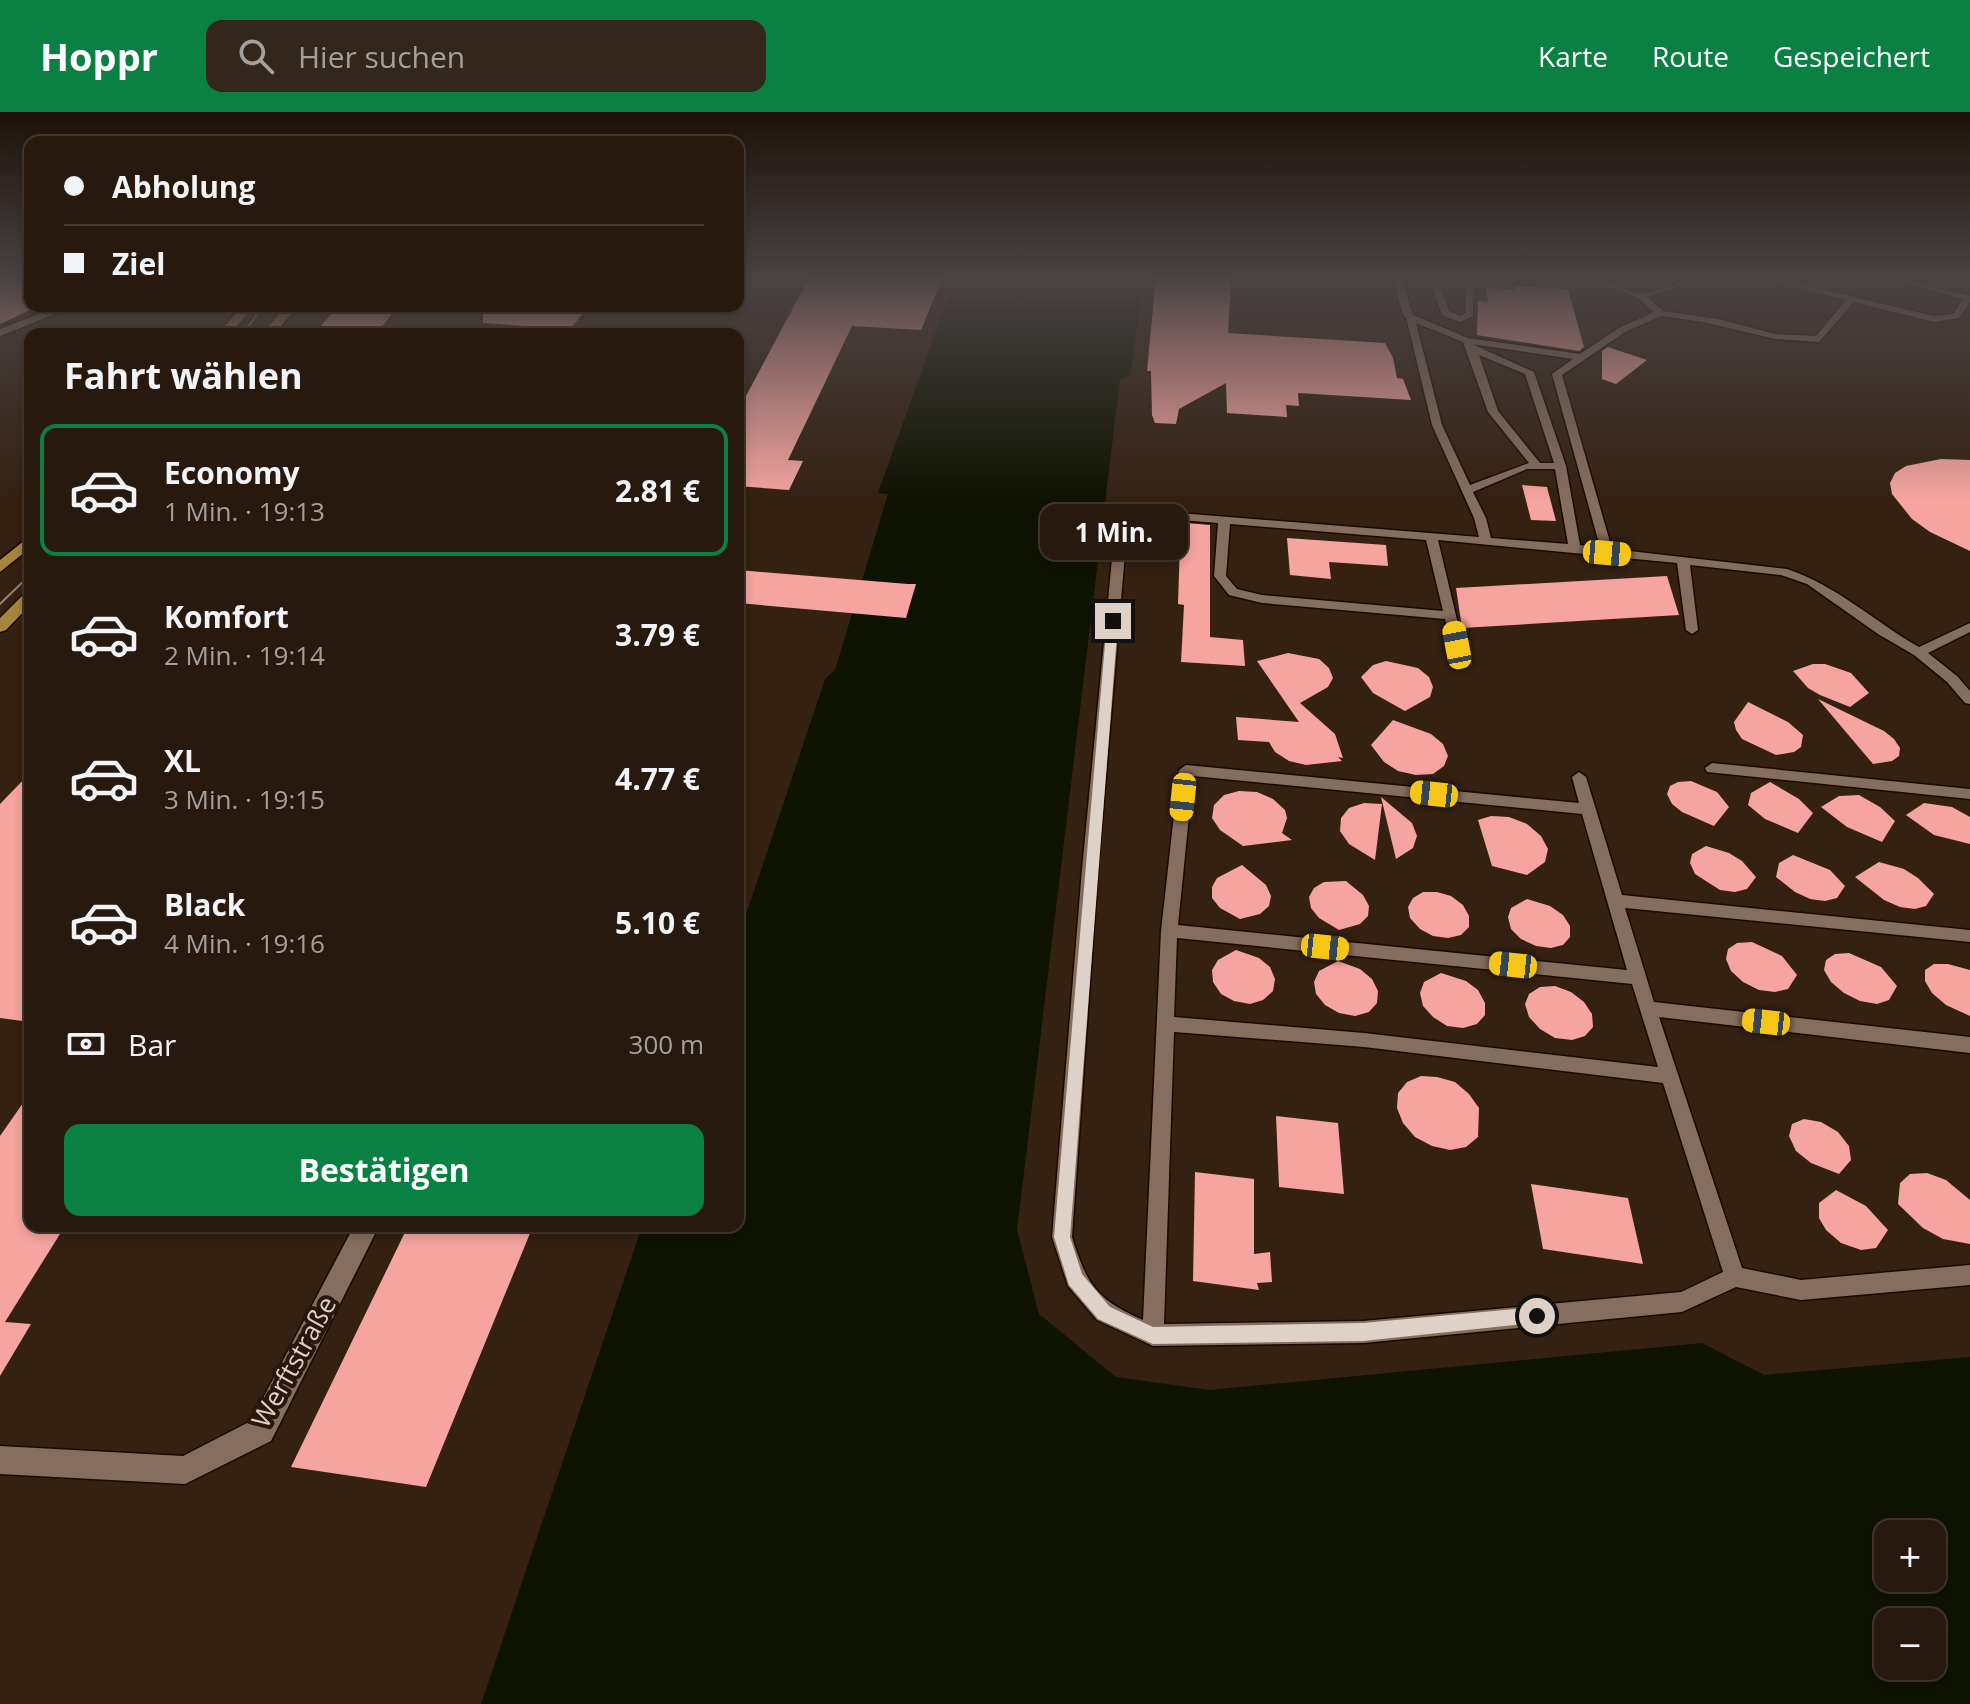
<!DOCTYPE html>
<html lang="de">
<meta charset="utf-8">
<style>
body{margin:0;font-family:"Open Sans",sans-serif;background:#33261c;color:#f1f3f6;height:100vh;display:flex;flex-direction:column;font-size:30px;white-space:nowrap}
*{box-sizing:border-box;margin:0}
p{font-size:26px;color:#a4a09e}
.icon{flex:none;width:44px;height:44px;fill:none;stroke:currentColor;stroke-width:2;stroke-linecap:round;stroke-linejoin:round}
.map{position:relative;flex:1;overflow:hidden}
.details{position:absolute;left:24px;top:216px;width:720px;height:904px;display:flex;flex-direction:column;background:#27190e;border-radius:16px;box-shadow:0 4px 12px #0003,0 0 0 2px #43382e}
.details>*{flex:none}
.guide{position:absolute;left:24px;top:24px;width:720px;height:176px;border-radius:16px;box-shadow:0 4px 12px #0003,0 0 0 2px #43382e;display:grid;align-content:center;height:176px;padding:0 40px;background:#27190e}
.tools{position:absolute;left:1874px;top:1408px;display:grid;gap:16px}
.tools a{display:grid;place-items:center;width:72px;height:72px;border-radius:16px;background:#27190e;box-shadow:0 4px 12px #0003,0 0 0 2px #43382e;font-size:40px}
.end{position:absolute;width:36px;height:36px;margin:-18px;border:10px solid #ded1c8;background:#111;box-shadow:0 0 0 4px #111}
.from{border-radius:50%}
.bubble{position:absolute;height:56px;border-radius:16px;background:#27190e;box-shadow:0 4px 12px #0003,0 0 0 2px #43382e;font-size:26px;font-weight:700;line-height:56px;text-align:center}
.car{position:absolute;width:24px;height:48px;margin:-24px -12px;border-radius:10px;box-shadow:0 0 6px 2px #0007;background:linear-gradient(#f5c518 24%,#345 0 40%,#f5c518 0 76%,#345 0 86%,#f5c518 0)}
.guide b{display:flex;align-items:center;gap:28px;height:76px;font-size:30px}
.guide b+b{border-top:2px solid #43382e}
.guide i{width:20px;height:20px;background:#f1f3f6}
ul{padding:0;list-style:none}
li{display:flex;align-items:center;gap:24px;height:132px;margin:0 16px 12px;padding:0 24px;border:4px solid transparent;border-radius:16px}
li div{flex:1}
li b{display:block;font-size:30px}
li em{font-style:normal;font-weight:700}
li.on{border-color:#0b8043}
li>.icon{width:72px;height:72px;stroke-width:1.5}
h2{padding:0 40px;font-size:36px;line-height:96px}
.pay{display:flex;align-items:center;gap:20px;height:88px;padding:0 40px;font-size:30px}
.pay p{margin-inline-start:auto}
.button{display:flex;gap:16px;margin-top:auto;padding:16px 40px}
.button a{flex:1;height:92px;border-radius:16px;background:#0b8043;color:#fff;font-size:32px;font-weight:700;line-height:92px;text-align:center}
header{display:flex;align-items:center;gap:48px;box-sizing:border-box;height:112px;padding:0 40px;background:#0b8043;color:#fff}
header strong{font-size:38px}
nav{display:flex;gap:44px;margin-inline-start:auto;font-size:28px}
.search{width:560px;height:72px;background:#33261c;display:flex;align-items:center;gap:20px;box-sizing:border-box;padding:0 28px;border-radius:16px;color:#a4a09e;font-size:30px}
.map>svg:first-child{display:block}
.water{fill:#0f1301;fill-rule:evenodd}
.building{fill:#f5a49f}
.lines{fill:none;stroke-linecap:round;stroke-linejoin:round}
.service-casing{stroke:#1b0901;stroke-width:3}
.minor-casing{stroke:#1b0901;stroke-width:3}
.primary-casing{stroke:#1b0901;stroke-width:3}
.service{fill:#866e5e;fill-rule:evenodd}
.minor{fill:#866e5e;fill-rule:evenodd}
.primary{fill:#a6853d;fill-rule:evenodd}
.tram{stroke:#908175;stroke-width:2}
.route{fill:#ded1c8}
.labels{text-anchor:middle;stroke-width:8;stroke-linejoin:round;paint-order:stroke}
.near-street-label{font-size:26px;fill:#ded1c8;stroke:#2a1709}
</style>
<header>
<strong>Hoppr</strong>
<div class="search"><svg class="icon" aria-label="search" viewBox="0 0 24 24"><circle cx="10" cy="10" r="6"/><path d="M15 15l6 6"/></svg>Hier suchen</div>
<nav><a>Karte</a><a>Route</a><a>Gespeichert</a></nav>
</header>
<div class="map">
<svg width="1970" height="1592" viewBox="0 0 1970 1592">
<rect width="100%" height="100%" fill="#342112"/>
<path class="water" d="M955,166L1142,168L1131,263L1120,267L1017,1118L1039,1202L1116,1265L1210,1278L1702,1231L1764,1263L1970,1245V1592H481L642,1114H738V827L825,567L835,558L888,382L878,381ZM1888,1422H1932V1466H1888ZM1888,1510H1932V1554H1888Z"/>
<path class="building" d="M0,166H30V198L0,212Z
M809,166H942L921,218L852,214L788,348L803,349L789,378L738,374V299Z
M1156,166H1231L1228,221L1385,231L1393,246L1397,266L1403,267L1411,288L1298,281L1299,294L1286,293L1287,305L1227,301L1226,271L1179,297L1176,312L1155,311L1152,303L1151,259H1147Z
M1515,174L1568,177L1584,235L1579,239L1477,223L1478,189L1488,190L1486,175L1514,178Z
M338,194H398L376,222H314Z
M483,194H589L570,217L483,211Z
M1608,235L1647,248L1616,272L1602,267V239Z
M1941,347L1970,348V439L1930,420L1912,407L1892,382L1890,371L1895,361L1906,354Z
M1522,373L1547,375L1556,409L1531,408Z
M1161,409L1210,413V525L1243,528L1245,554L1181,550L1184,493L1178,492L1180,432L1160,431Z
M1287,426L1386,433L1388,454L1329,450L1331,467L1290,463Z
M738,458L908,472H916L906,506L738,491Z
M1667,464L1679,503L1462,516L1456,476Z
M1288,541L1319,547L1329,556L1333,566L1328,575L1300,591L1335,622L1343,646L1338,645L1342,649L1306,653L1289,649L1275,640L1269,630L1238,628L1236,605L1299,610L1257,549Z
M1386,549L1418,556L1429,565L1433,575L1430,585L1405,599L1373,581L1361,565L1373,553Z
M1813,552H1825L1851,561L1869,581L1850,595L1820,583L1808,576L1793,559Z
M1818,587L1884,619L1894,627L1900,636L1899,644L1892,649L1873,652Z
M1748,590L1788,610L1803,623L1801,635L1794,640L1776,643L1742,627L1736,618L1734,610Z
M1393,608L1431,622L1443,632L1448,644L1444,654L1433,662L1416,663L1398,659L1384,650L1371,633Z
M30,661V910L0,906V692Z
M1691,669L1717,680L1729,695L1714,714L1682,700L1672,692L1667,682L1670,674L1678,670Z
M1770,670L1799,687L1813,701L1798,721L1765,707L1748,693L1751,681Z
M1239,679L1257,680L1273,687L1285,698L1287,706L1282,721L1292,728L1243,734L1220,718L1212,706L1214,693L1224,683Z
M1859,683L1880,695L1895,709L1882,730L1847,715L1821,695L1839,684Z
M1381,685L1412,711L1417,724L1413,736L1396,747Z
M1364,691L1382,692L1375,748L1349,732L1340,719L1341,706L1349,696Z
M1924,691L1952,695L1970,705V732L1934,723L1906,703Z
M1491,704L1509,705L1527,712L1541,724L1548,737L1545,750L1527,763L1492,754L1478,708Z
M1706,734L1729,741L1742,749L1756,765L1747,777L1735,780L1720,778L1695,762L1690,751L1692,742Z
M1793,743L1830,758L1845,774L1837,786L1825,789L1810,787L1795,780L1776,765L1779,751Z
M1879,750L1904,757L1918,766L1934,782L1926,794L1915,797L1900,795L1884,788L1855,765Z
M1242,753L1266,773L1271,784L1269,794L1260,802L1240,807L1220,796L1212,786V775L1217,766Z
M1346,769L1363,783L1369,794L1368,804L1360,812L1339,818L1319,806L1311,796L1309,785L1314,776L1324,770Z
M1423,780H1437L1451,784L1463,793L1469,804V815L1461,823L1448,826L1433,824L1420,817L1410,806L1408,795L1413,786Z
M1527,787L1550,794L1563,803L1570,814V825L1563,833L1551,836L1536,834L1521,827L1511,817L1508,805L1511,796Z
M1752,830L1782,844L1797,863L1788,877L1775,880L1759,878L1743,870L1731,859L1726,847L1728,837L1737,831Z
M1236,838L1259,846L1270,855L1275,867L1273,879L1263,888L1250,892L1234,889L1221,882L1213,870L1212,858L1218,848Z
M1849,841L1881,855L1897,874L1889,888L1877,892L1860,889L1844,881L1831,870L1824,858L1826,848L1835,842Z
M1338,849L1360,857L1372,867L1378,879L1377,891L1369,900L1355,904L1339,901L1325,893L1316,882L1314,870L1319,859Z
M1934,852H1948L1970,858V904L1946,893L1932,881L1925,869V858Z
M1441,861L1466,869L1478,878L1485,891V903L1477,912L1463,916L1447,914L1433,905L1423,894L1420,881L1424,870Z
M1555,874L1571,880L1584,890L1592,902L1593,915L1585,924L1572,928L1555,926L1540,917L1529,905L1525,892L1529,882L1540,875Z
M1421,964L1437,965L1455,970L1469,982L1479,996L1478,1025L1466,1035L1450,1038L1432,1034L1415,1025L1403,1011L1397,996L1398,981L1407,970Z
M30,981V1114H65L5,1210L31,1212L0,1264V1024Z
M1276,1004L1338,1011L1344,1082L1279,1075Z
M1804,1007L1821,1010L1838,1020L1849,1034L1851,1048L1839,1062L1811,1051L1796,1039L1789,1024L1792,1012Z
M1195,1060L1254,1067V1142L1270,1140L1272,1170L1257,1171L1259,1178L1193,1169Z
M1927,1061L1946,1068L1970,1088V1132L1943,1127L1923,1116L1898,1092L1900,1071L1910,1062Z
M1531,1072L1628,1086L1643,1152L1543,1137Z
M1836,1078L1866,1094L1888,1118L1876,1136L1861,1138L1841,1131L1826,1118L1819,1106V1091Z
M408,1114H533L426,1375L291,1355Z"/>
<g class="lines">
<defs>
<path id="service" d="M1429,166H1437L1449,199L1460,204L1466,201L1465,166H1473V204L1460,210L1442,203Z
M1587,166C1606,165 1624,181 1642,181C1663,180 1683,166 1705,166L1647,185L1663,199L1718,207L1775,222L1816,224L1846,188L1761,166H1774L1934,204L1953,202L1963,187L1886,166H1898L1970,184V190L1959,206L1934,210L1854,190L1819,230L1775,227L1703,210L1661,204L1625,220L1562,263L1612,437L1787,457C1836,473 1875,510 1919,535L1970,511V520L1928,541L1957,564L1970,579V592L1965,591L1947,570L1914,543L1878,522L1807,472L1781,463L1690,453L1698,518L1692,522L1686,518L1677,451L1438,428L1463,533L1457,537L1451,533L1445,507L1262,491L1229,483L1214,464L1218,411L1155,406L1127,418L1098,757L1072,1125C1087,1173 1096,1187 1143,1208L1161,819L1179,658L1186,653L1579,691L1572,665L1579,660L1586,665L1622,783L1970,818V830L1625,796L1654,890L1970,925V941L1659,905L1742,1156L1801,1168L1970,1153V1173L1801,1188L1736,1175L1682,1200L1363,1231L1153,1234L1097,1208L1068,1174L1052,1125L1082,757L1115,416L1154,399L1479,425L1474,406L1432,313L1406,205L1413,203L1468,226L1580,242L1619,216L1654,200L1638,186ZM1416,211L1463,230L1488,300L1529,351L1470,373L1442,313ZM1472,232L1573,247L1552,262L1600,435L1580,433L1566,354L1534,260ZM1479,243L1525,262L1554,351H1540L1498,299ZM1527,357H1555L1568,432L1491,426L1486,406L1473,380ZM1230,412L1426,428L1443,499L1262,483L1237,477L1226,464ZM1193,664L1582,702L1627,858L1178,813ZM1177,826L1632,872L1658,955L1364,921L1174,905ZM1174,920L1364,935L1663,971L1723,1160L1681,1180L1363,1209L1164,1212Z
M1712,651L1970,677V687L1707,660L1705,656Z"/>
<path id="minor" d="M1392,166H1402L1414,207L1404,205Z
M59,194H75L0,224V217Z
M354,1114H379L271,1329L185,1372L0,1362V1334L183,1344L251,1309Z"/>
<path id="primary" d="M242,194H254L230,222H218Z
M286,194H298L274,222H262Z
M30,424V436L0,460V448Z
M30,479V493L6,518L0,520V506L25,481Z"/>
</defs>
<use href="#service" class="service-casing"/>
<use href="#minor" class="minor-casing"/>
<use href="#primary" class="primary-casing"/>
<use href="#service" class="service"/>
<use href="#minor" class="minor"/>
<use href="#primary" class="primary"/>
<path class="tram" d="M243,222L263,194
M0,492L30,463"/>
</g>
<linearGradient id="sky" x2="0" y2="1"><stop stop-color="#1d120a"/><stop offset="0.43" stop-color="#4a4344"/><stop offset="1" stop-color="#4a4344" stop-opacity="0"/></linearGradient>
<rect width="1970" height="388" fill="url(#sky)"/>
<path class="route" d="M1113,506L1118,509L1070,1125L1082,1162L1110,1195L1153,1215L1363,1211L1537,1195L1543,1198L1545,1204L1543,1210L1363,1229L1153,1232L1098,1207L1069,1173L1054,1125L1107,509Z"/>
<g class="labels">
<g class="near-street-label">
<text transform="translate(294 1250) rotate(-61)" y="9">Werftstraße</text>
</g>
</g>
</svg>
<div class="tools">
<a>+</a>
<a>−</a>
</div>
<i class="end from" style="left:1537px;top:1204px"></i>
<i class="end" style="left:1113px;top:509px"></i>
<div class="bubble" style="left:1040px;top:392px;width:148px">1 Min.</div>
<i class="car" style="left:1607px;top:441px;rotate:95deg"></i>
<i class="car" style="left:1457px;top:533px;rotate:349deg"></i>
<i class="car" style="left:1434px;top:682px;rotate:276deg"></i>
<i class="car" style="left:1183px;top:685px;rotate:186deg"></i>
<i class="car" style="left:1325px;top:835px;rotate:96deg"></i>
<i class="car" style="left:1513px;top:853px;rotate:276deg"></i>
<i class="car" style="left:1766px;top:910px;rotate:276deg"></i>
<div class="guide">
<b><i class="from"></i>Abholung</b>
<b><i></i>Ziel</b>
</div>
<section class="details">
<h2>Fahrt wählen</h2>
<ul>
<li class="on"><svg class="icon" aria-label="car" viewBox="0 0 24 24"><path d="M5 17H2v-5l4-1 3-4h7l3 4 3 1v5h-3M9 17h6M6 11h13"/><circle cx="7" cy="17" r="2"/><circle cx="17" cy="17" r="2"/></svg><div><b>Economy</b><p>1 Min. · 19:13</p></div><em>2.81 €</em></li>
<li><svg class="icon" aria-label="car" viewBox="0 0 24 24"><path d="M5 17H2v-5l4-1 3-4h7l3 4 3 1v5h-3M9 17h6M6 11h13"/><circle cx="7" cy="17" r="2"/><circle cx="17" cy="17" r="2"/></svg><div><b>Komfort</b><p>2 Min. · 19:14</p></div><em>3.79 €</em></li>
<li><svg class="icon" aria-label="car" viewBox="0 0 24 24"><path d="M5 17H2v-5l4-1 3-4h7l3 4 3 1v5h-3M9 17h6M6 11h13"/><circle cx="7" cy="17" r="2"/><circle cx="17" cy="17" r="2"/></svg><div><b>XL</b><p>3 Min. · 19:15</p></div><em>4.77 €</em></li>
<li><svg class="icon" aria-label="car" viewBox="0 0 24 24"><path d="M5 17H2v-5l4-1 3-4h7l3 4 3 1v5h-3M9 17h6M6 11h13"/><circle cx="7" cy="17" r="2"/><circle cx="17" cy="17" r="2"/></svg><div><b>Black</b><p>4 Min. · 19:16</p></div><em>5.10 €</em></li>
</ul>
<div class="pay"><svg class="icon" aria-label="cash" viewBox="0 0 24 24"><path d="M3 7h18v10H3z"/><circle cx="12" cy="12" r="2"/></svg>Bar<p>300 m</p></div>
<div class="button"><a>Bestätigen</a></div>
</section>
</div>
